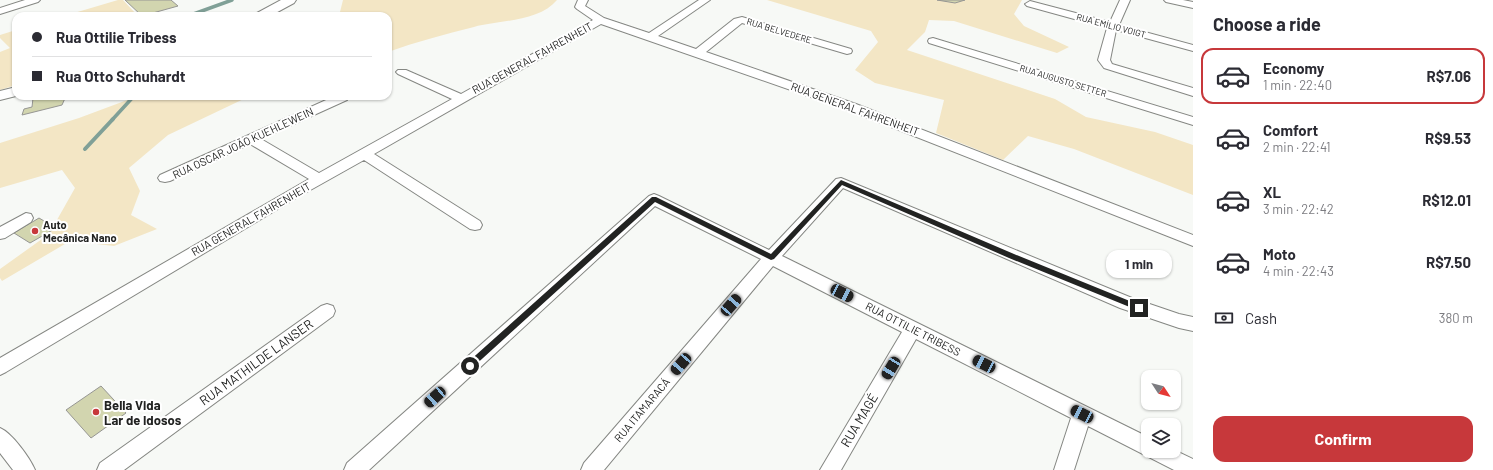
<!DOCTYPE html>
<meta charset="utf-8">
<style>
body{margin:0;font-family:Barlow,sans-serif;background:#f7f7f7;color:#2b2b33;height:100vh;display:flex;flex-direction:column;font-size:15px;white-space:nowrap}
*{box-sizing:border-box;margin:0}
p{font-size:13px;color:#7c7c81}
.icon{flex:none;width:22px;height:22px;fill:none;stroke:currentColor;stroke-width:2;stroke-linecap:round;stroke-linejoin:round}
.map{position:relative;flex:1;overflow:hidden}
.sheet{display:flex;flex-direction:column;background:#fff;width:300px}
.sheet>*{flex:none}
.guide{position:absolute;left:12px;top:12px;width:380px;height:88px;border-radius:12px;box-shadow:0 1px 3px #0004;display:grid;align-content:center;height:88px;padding:0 20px;background:#fff}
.needle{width:26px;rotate:126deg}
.controls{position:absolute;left:1141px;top:370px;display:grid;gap:8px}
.controls a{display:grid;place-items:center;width:40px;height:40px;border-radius:8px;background:#fff;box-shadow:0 1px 3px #0004;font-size:20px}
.end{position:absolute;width:18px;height:18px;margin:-9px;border:5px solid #222322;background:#fff;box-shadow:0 0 0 2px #fff}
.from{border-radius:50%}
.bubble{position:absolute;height:28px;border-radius:12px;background:#fff;box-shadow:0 1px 3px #0004;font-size:13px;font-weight:700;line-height:28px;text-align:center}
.car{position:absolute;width:12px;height:24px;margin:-12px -6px;border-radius:5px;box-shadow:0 0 3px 1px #0007;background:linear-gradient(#222 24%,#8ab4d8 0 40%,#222 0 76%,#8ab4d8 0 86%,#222 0)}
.guide b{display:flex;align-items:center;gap:14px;height:38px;font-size:15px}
.guide b+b{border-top:1px solid #e1e1e2}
.guide i{width:10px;height:10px;background:#2b2b33}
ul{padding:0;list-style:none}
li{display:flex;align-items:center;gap:12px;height:56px;margin:0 8px 6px;padding:0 12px;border:2px solid transparent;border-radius:12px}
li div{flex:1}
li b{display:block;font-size:15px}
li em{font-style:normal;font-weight:700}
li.current{border-color:#c7383b}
li>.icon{width:36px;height:36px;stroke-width:1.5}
h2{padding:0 20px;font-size:18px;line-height:48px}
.pay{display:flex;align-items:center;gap:10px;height:44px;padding:0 20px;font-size:15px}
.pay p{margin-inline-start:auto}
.primary-button{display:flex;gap:8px;margin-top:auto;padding:8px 20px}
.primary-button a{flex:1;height:46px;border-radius:12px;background:#c7383b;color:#fff;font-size:16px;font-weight:700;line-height:46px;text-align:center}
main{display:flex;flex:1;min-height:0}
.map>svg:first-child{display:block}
.green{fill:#f3e6c5}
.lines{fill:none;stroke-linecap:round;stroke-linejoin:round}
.stream-far1{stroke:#80a097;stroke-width:3.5}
.stream{stroke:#80a097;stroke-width:4}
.building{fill:#d2d5af;stroke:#969693}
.minor-casing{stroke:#858783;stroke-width:2}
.major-casing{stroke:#858783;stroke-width:2}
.minor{fill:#fff;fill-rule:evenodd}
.major{fill:#fff;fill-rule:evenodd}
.route{fill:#222322}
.poi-dot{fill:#c7383b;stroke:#fff;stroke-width:1.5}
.labels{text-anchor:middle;stroke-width:4;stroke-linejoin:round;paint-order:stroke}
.far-street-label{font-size:9px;fill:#222322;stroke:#fff}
.street-label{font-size:11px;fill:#222322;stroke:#fff}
.poi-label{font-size:11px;font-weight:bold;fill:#222322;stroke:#fff;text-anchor:start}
.near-street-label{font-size:13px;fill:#222322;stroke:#fff}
.near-poi-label{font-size:13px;font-weight:bold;fill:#222322;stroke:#fff;text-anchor:start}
</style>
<main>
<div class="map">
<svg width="1193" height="470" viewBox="0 0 1193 470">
<rect width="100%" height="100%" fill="#f7f9f6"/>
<path class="green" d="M118,0H123L138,16H64Z
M343,0H557C539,22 499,20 474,27C445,34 416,42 388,52V16H339Z
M767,0H1022L1014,14L1024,26L1069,47L1057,53L954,21L929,20L925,32L907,50L1055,99L1086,117L1155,132L1193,145V195L1074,149L1028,136L1003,160L936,133L944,100L875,83L855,70L878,42L871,31Z
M16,30V85L0,90V52L10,48L0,38V35Z
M138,96H250L168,135L129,168L140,191L131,215L157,229L114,246L70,241L2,281L0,278V269L49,234L75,188L62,170L0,188V143L79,118Z"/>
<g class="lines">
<path class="stream-far1" d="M188,16L232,0
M112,120L134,96"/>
<path class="stream" d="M85,149L113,119"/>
</g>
<path class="building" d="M125,0H171L178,6L142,16Z
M937,0H965L955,3Z
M41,96H66L62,105L22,115L24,109L32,107L33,98Z
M39,218L56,228L30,243L14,233Z
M101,386L126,413L91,438L66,410Z"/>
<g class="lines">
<defs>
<path id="minor" d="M25,0H40L38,2L0,14V8Z
M578,0H588L585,6L604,18L649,33L699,0H710L658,36L696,49L734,19L742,17L851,49L852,51L851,53L847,54L742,23L706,52L856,104L1193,235V246L848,110L601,24L374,154L480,221L482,225L480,229L475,230L470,229L364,160L298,197L6,372L0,375V358L309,179L250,144L170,181L165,182L160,181L158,178L160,175L335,96H348L347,100L261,139L319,173L452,99L398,74L396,72L398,70H406L461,94L593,20L577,9L575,7Z
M1120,0H1130L1119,25L1193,45V51L1116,30L1110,60L1112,64L1193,88V96L1104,68L1098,60L1107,28L1027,6L1025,4L1030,1L1110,22Z
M1164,0H1183L1193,2V8L1166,2Z
M933,38L1193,117V125L929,43L928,41L929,39Z
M841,178L1132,298L1179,314L1193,317V331L1179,328L1120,308L843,188L782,256L1148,437V451H1174V450L1193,459V470H1174L1088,426L1074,470H1054L1071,418L916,339L841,470H820L902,332L773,266L604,470H581L584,463L761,259L655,206L369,470H344L347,463L649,196L654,194L659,196L769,250L836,179Z
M26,213L31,214L33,218L31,222L5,238L0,239V227Z
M327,304L333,306L335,311L333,316L124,470H97L100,463L321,306Z
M0,428C12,433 30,458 35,470H13L0,453Z"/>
<path id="major" d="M281,0H296L294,3L270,16H255L257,13Z
M16,87V96L0,100V91Z"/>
</defs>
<use href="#minor" class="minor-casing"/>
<use href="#major" class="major-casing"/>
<use href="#minor" class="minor"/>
<use href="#major" class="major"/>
</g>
<path class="route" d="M841,180L1014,254L1142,306L1143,308L1139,310H1137L1009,258L842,185L774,259L771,260L655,202L472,368H467V363L652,197H656L771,254Z"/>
<g class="poi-dot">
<circle cx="35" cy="231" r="4"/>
<circle cx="96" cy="412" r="4"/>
</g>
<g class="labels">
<g class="far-street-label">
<text transform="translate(1111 26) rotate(15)" y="3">RUA EMÍLIO VOIGT</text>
<text transform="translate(779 31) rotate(17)" y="3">RUA BELVEDERE</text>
<text transform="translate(1063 81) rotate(17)" y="3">RUA AUGUSTO SETTER</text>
</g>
<g class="street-label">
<text transform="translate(532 58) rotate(-29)" y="4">RUA GENERAL FAHRENHEIT</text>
<text transform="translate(855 109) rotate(20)" y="4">RUA GENERAL FAHRENHEIT</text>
<text transform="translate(243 143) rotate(-25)" y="4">RUA OSCAR JOÃO KUEHLEWEIN</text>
<text transform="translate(251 219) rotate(-30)" y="4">RUA GENERAL FAHRENHEIT</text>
<text transform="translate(913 329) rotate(27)" y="4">RUA OTTILIE TRIBESS</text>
<text transform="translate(642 410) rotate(-50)" y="4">RUA ITAMARACÁ</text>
</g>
<g class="poi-label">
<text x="43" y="229">Auto<tspan x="43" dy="13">Mecânica Nano</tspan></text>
</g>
<g class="near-street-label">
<text transform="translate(256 362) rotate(-36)" y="5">RUA MATHILDE LANSER</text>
<text transform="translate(859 420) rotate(-59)" y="5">RUA MAGÉ</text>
</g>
<g class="near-poi-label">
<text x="104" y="410">Bella Vida<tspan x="104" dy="15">Lar de Idosos</tspan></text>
</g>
</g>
</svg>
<div class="controls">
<a><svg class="needle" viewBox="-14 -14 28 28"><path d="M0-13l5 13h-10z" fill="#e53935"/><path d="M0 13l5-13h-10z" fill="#7c7c81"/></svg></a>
<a><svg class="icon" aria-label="layers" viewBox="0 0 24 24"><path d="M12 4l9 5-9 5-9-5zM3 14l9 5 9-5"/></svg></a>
</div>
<i class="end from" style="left:470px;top:366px"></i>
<i class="end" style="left:1139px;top:308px"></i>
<div class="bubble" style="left:1106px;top:250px;width:66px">1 min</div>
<i class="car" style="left:842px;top:293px;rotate:117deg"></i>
<i class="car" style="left:731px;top:305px;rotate:41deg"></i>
<i class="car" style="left:681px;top:364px;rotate:221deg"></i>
<i class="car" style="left:984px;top:364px;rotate:297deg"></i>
<i class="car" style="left:891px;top:368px;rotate:211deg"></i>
<i class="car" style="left:435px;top:397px;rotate:228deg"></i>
<i class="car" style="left:1082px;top:414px;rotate:297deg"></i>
<div class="guide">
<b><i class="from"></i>Rua Ottilie Tribess</b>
<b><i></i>Rua Otto Schuhardt</b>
</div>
</div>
<section class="sheet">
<h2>Choose a ride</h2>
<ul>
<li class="current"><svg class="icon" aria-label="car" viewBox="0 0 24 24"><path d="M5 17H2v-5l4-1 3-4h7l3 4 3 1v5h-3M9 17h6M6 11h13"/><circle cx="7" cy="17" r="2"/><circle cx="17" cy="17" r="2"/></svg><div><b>Economy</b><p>1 min · 22:40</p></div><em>R$7.06</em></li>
<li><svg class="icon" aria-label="car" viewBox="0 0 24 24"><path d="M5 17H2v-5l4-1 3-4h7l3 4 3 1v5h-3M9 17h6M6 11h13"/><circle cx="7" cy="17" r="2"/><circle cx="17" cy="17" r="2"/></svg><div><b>Comfort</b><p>2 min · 22:41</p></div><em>R$9.53</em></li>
<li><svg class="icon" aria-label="car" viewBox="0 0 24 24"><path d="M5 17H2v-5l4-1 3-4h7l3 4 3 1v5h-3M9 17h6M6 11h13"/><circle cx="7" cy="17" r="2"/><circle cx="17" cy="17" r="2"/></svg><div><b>XL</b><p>3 min · 22:42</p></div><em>R$12.01</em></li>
<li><svg class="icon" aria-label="car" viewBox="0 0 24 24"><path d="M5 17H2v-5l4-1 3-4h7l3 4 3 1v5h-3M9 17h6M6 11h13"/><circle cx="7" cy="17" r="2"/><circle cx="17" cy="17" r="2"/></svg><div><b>Moto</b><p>4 min · 22:43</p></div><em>R$7.50</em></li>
</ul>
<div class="pay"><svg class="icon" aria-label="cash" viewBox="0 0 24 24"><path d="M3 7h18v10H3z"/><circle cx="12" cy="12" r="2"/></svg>Cash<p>380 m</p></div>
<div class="primary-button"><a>Confirm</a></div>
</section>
</main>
